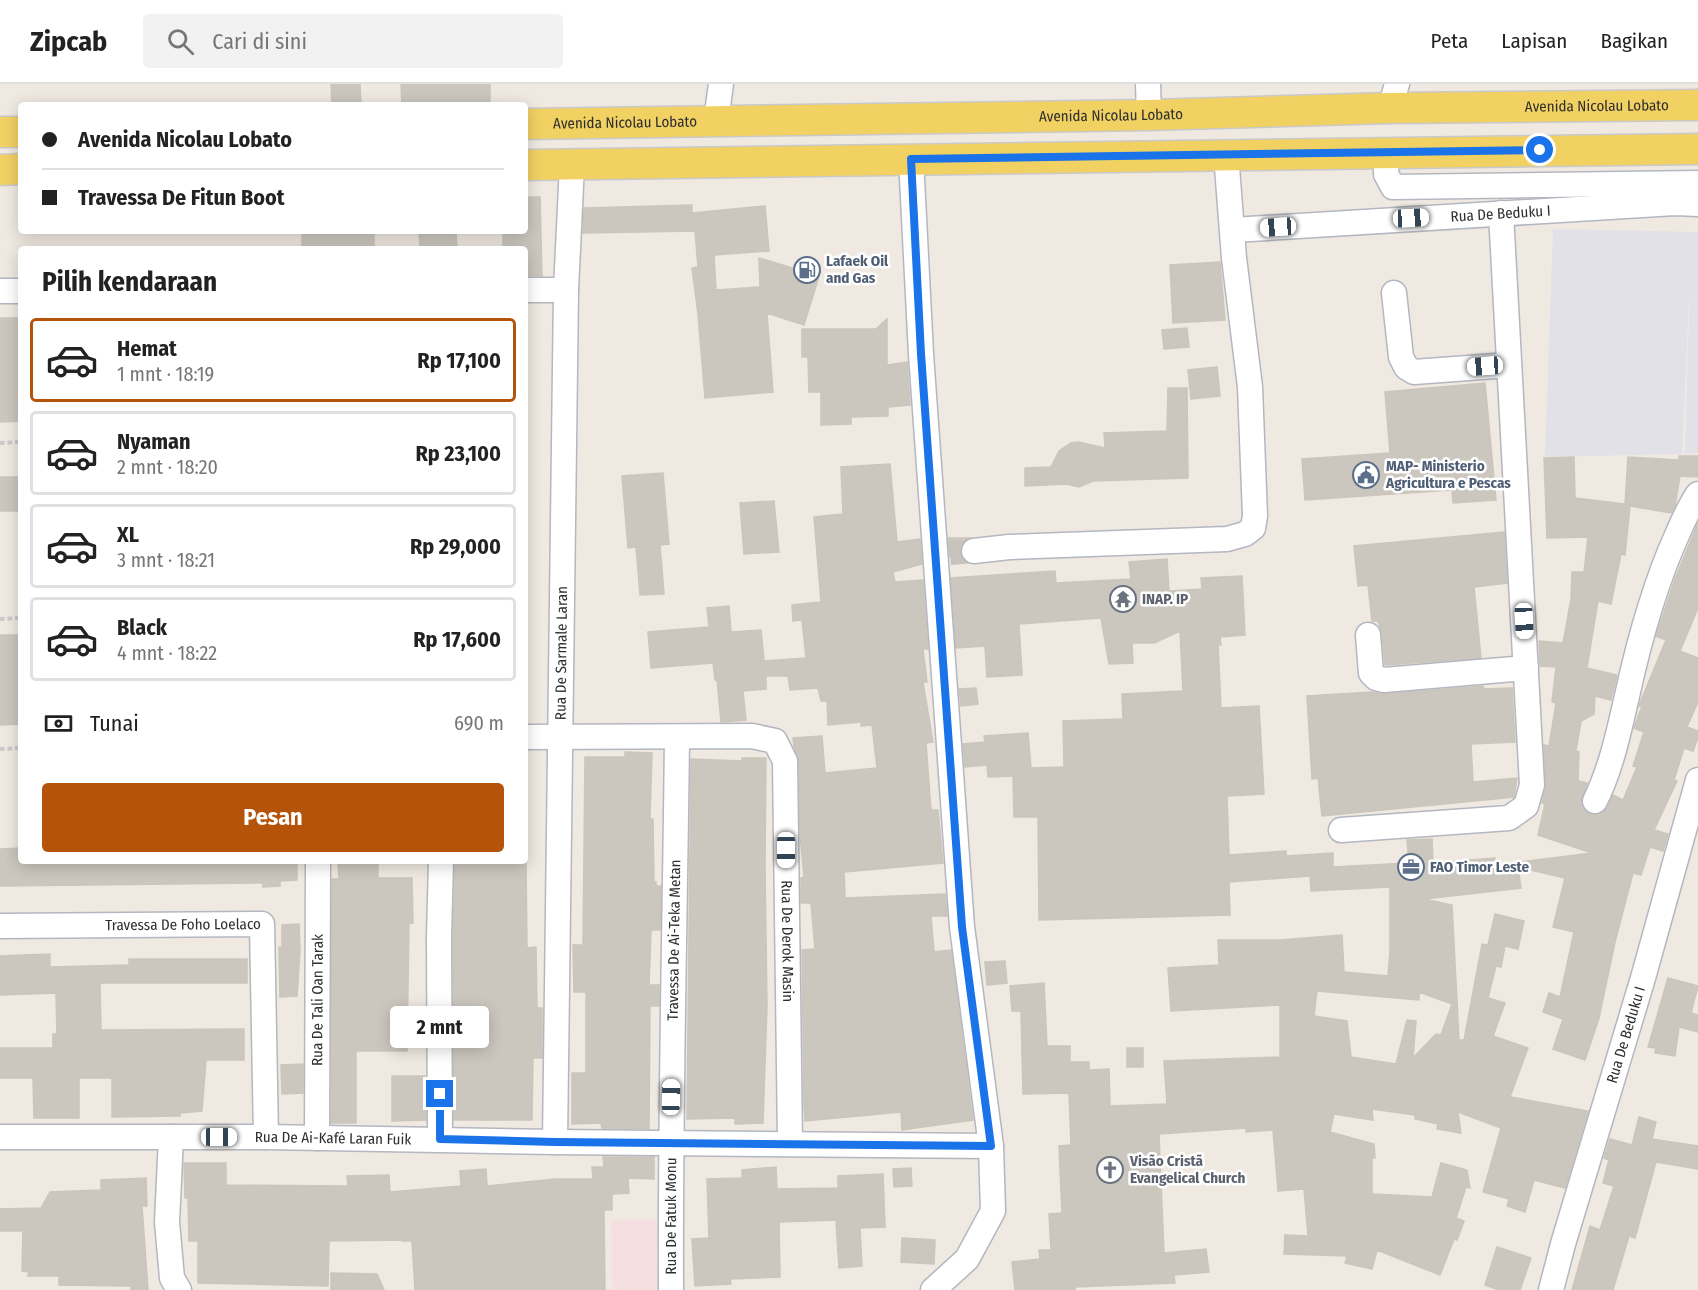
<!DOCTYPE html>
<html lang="id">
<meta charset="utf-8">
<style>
body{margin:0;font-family:"Fira Sans Condensed",sans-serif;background:#f2f2f2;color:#222;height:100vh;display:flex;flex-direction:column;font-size:22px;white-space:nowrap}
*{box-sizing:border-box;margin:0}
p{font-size:20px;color:#767676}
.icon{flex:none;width:33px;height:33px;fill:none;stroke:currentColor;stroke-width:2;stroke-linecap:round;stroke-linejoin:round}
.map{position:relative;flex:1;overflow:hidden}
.details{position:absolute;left:18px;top:162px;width:510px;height:618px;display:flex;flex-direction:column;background:#fff;border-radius:6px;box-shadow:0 3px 15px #0003}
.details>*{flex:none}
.banner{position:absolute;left:18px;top:18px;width:510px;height:132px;border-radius:6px;box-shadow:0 3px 15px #0003;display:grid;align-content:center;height:132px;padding:0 24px;background:#fff}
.end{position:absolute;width:27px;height:27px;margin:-14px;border:8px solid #1a73e8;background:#fff;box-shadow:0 0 0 3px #fff}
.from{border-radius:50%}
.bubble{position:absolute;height:42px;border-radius:6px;background:#fff;box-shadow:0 3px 15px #0003;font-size:20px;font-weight:700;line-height:42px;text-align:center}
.car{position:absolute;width:18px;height:36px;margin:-18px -9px;border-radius:8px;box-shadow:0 0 4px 2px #0007;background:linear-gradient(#fff 24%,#345 0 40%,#fff 0 76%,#345 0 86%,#fff 0)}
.banner b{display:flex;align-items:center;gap:21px;height:57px;font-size:22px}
.banner b+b{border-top:2px solid #e0e0e0}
.banner i{width:15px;height:15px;background:#222}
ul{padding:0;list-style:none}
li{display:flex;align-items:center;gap:18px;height:84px;margin:0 12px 9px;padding:0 12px;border:3px solid #e0e0e0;border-radius:6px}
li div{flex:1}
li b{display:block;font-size:22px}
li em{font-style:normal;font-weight:700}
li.active{border-color:#b45309}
li>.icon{width:54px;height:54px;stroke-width:1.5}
h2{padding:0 24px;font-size:27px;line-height:72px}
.pay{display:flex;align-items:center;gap:15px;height:66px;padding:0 24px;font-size:22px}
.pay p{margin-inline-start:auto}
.cta{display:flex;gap:12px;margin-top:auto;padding:12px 24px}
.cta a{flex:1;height:69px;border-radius:6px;background:#b45309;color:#fff;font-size:24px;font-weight:700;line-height:69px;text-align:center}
header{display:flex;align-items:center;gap:36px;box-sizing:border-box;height:84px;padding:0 30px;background:#fff;border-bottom:2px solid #e0e0e0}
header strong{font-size:28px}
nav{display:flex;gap:33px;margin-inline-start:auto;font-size:21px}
.search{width:420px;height:54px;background:#f2f2f2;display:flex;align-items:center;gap:15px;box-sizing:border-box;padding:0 21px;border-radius:6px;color:#767676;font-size:22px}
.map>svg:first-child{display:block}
.industrial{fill:#e3e1e8}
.medical{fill:#f5dfe0}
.building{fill:#cbc7bf;stroke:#cbc5ba;stroke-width:1.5;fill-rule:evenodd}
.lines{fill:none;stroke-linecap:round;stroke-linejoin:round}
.minor-tunnel{stroke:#c8c4bd;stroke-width:24;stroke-dasharray:24 12;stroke-linecap:butt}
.minor-casing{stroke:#b4b7c1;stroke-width:27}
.major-casing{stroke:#c9c9c9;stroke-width:33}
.path{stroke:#c9c9c9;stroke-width:4;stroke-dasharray:4.5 3;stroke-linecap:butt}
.minor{stroke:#fff;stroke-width:24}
.major{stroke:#f2d163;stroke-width:30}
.route{stroke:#1a73e8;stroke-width:8}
.labels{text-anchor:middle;stroke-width:5;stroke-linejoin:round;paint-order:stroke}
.street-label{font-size:15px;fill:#2e2e2e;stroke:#fff}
.service-label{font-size:15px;font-weight:bold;fill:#4e5e75;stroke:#fff;text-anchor:start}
.worship-label{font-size:15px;font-weight:bold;fill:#5b616d;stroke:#fff;text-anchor:start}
</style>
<header>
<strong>Zipcab</strong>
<div class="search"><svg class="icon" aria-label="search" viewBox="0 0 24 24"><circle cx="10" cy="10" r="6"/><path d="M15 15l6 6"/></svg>Cari di sini</div>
<nav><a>Peta</a><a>Lapisan</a><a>Bagikan</a></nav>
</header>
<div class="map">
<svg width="1698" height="1206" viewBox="0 0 1698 1206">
<rect width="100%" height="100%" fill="#efe9e1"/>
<path class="industrial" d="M1553,145L1698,148V369L1685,370L1690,192L1682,370L1545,373Z"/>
<path class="medical" d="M658,1135L660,1206H613L611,1137Z"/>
<path class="building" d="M331,0H360L361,21H332Z
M401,0H490V21H402Z
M525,113H540L542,192H525V165H503V147H525Z
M692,121V129L765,122L769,167L714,171L716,206L760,203L759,174L819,192L804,241L767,229L773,308L705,314L698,230L692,184L698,183L695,147L583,149L584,124Z
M302,147H374V165H302Z
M419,147H456L457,165H420Z
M1220,178L1225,236L1173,239L1170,181Z
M0,234H21V337L0,338Z
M887,235V281L907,278L910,321L888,323V332L851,333V340L821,341V308H809L808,273H802V245H876Z
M1187,244L1189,263L1164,265L1162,246Z
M1217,283L1220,312L1191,315L1188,286Z
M1485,299L1496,416L1453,419L1452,406L1305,416L1302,375L1390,369L1385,308Z
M1168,304H1187L1188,394L1093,397L1079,403L1066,400L1025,402V384L1051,383L1059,367L1071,359L1078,358L1105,364L1104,349L1167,347Z
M1679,372H1698V393L1680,392L1675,422L1671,429L1630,422L1625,471L1621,470L1611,520L1598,517L1587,584L1617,591L1611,616L1595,612L1594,630L1581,637L1576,667L1579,668L1578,697L1587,699L1581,718L1583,725L1590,730L1597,731L1603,729L1608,723L1613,711L1623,716L1637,683L1633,682L1644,648L1634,644L1642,622H1639L1640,619L1666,556L1656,552L1675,495L1698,439V524L1680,567L1698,574V618L1687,643L1698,647V654L1693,667L1684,664L1674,696L1677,697L1654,746L1668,750L1663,767L1650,763L1641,791L1633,789L1615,858L1599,934L1585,976L1553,965L1563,935L1543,928L1549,909L1560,913L1574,848L1553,843L1565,794L1518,783L1521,804L1424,815L1452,821L1459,956H1464L1482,860L1488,861L1495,830L1524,837L1518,865L1505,862L1501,883L1496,882L1488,914L1505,919L1493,952L1528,964L1510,1013L1588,1027L1565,1104L1534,1096L1525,1128L1507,1122L1509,1115L1483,1108L1501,1044L1458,1028L1461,1049L1437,1045L1438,1040L1415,1035V1031L1372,1025L1373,1036L1334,1030L1330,1048L1374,1060L1375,1074H1372V1110L1432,1113L1441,1079L1467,1086L1470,1104L1466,1103L1456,1134L1464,1137L1457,1156L1454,1155L1440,1191L1377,1166L1372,1185L1345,1179L1347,1172L1284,1170L1285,1151L1308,1152L1304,1105L1278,1107L1273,1046L1246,1048V1044L1159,1050L1164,1169L1206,1165L1209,1188L1174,1191L1175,1199L1075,1203V1206H1015L1012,1178L1040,1175L1039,1166H1051L1049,1130L1062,1129L1059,1062L1071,1061L1069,1009L1023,1010L1021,927H1012L1010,902L1044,899L1047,962H1070V978H1089V986L1109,985L1110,1022L1167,1020L1164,977L1280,973V921L1171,927L1168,884L1219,881L1218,856H1280L1342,851L1344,888L1388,892L1390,867V803L1311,807L1310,792L1229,798L1230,831L1039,836L1038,733H1014L1013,692L988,693L987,681L965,683L963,660L985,658L984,652L1028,649L1031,684L1064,683L1063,637L1123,635L1122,610L1183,607L1180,547L1154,559H1132L1133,579L1109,580L1101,534L1019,540L1022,591L987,593L985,562L956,564L951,494L1055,487L1056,499L1131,495L1129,478L1167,475L1169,507L1202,505L1201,494L1242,492L1245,551L1220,553L1221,561H1218L1221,624L1259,622L1264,710L1227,712L1229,771L1286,767V772L1333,769V783L1409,779L1407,756L1432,755L1433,779L1495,774V781L1592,769L1538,751L1545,720L1542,719L1546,701L1544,661L1549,662L1556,619L1552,618L1556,583L1540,582L1539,557L1563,559L1571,515L1572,488H1584L1588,453L1547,454L1544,374L1574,373L1575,414L1625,420L1628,373L1679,376ZM1317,907L1419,916V908L1452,920L1441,951L1436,950L1413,974L1416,937L1407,936L1396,980L1351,973L1347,937L1314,932Z
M890,380L897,458L920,455L922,480L893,488L895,498L923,496L928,565H923L927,598H923L933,658L926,659L931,726H938L943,779L844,788L845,814L945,810L947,832H931L934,868L951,866L973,1036L902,1046L901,1028L805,1037L804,1021L802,866L815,865L811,819H801V794L804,793L800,749L799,677L794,663L793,654L822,652L825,689L877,684L872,641L861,642V638L828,641L827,617H821L818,604L790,606L788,592H766V605L743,607L746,636L721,638L717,596H715L713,579L651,584L648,548L709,543L707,524L729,522L731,548L761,546L764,577L806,574L802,536L793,537L792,521L821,518L814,433L843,430L841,383Z
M663,389L669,460L660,461L664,510L640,511L636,463L628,464L622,392Z
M0,393H21V427H0Z
M774,417L779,468L744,470L740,419Z
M1504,448L1507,499L1474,503L1481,574L1385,581L1382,549L1378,537H1372L1368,501L1358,502L1354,462Z
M948,454H970L961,461L960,470L950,473Z
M0,551H21V640L0,641Z
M1483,602L1484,605L1512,604L1515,658L1471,660L1473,698L1517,694L1514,713L1322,732L1318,694L1312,695L1307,612L1372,608L1385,610Z
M976,604L978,620L961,622L959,605Z
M625,668L652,669L650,735H653L654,798H656V802H661L660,846H651L649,901H659V922H650L649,1045L602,1044L601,1039L572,1040V989H586V908H574L573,861H583L585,673H625Z
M742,674H766L765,781L767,922L763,1039L735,1040V1034L687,1035L691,675L742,677Z
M21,764V777H297V796L280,797V802L263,803V799L0,802V765Z
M338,777H378V794H412L413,839H409L407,967H356V1039H331L332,795H339Z
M455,777H526L527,864L536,863L537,924H542V974H533L532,1036H454L453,856Z
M299,840L300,866L297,912L280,913L279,863H282V841Z
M50,870V883L129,881V875H247V899H100L101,946L244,945V976H206L202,1027L180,1029V1032L112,1033V994H79V1034H34L33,994H0V964H53V950H57L56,909L0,911V872Z
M1005,877L1007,899L987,901L985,878Z
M1668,894L1698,902L1691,929L1698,931V948L1679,943L1675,972L1655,969L1656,964L1648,963Z
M1127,964H1143V983H1127Z
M303,980V1009L282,1010L281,981Z
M392,992H425L426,1036L392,1037Z
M1639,1033L1656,1038L1652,1055L1698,1062V1085L1656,1078L1635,1154L1629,1152L1613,1206H1572L1590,1142L1600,1146L1614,1102L1603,1099L1609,1076L1604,1074L1610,1055L1632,1061Z
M603,1073H654V1095L628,1094L629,1109L612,1110V1126H604L605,1206H415L412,1157H402V1156L329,1157L328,1202L198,1199V1157H189L188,1114H185L184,1079H226V1101L348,1102L347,1092L389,1091L390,1108L461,1102L460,1087L486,1085L487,1102L556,1095H593L592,1083H604Z
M776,1083L777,1105L838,1104V1092L883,1090L885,1143L860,1144L862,1182L839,1184L836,1136L779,1138L780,1193L730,1195L731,1200L695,1202L692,1155L709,1154L707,1095L742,1094V1086Z
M911,1084L912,1102L894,1103L893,1085Z
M146,1094L147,1122H142L148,1206H131V1202L59,1201V1192H28L29,1188L22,1187L23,1147H0V1125L41,1124L50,1108L101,1106V1096Z
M902,1154L935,1156L934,1180L901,1178Z
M1497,1163L1531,1174L1520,1206H1499L1485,1201Z
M331,1189L377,1190L384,1206H331Z"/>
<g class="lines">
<path class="minor-tunnel" d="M950,469L974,467"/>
<defs>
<g id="minor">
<path d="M1148,0L1149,31"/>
<path d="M1390,24L1397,0"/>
<path d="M716,37L721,0"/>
<path d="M1386,68V90L1393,103L1698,99"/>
<path d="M911,75L921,270L962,843L991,1062L993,1127L967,1175L933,1206"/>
<path id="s1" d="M1233,146L1675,119L1698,120"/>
<path d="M525,206H566"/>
<path d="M0,207H21"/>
<path d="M1394,209L1401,273L1406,283L1414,288L1509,281"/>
<path d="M974,467L1009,463L1227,455L1245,450L1253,444L1255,432L1250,303L1234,174L1226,70"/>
<path d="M1368,551L1371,589L1376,594L1384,596L1526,584"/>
<path id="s2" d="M525,653L752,652L775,657L785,677L790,1059"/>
<path d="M1595,717C1611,685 1619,647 1627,612C1639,557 1654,502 1677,451C1683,437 1689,423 1698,410"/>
<path d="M1341,746L1509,734L1526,722L1532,701L1501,129"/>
<path id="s3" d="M0,842L262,840L266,1053"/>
<path id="s4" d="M0,1053H266L555,1058L991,1062"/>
<path d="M171,1053L167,1138L172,1194L179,1206"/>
<path id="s5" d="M317,1054L318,777"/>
<path d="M440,1055L439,853L441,777"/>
<path id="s6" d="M555,1058L566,206L572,81"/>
<path id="s7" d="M671,1206C670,1022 675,838 677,653"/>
<path id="s8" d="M1551,1206L1563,1160L1643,894L1698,696"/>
</g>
<g id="major">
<path id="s9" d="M525,40L1149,31L1390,24L1698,21"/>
<path d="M0,48H21"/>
<path d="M525,81L1698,65"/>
<path d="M0,86L21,85"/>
</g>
</defs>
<use href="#minor" class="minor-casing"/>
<use href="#major" class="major-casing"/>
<path class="path" d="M0,359L21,358
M0,535L21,534
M0,665L21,664"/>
<use href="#minor" class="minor"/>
<use href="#major" class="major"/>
</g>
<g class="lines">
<path class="route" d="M440,1010V1055L555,1058L991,1062L962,843L921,270L911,75L1540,66"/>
</g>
<defs>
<symbol id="fuel-ring" viewBox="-11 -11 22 22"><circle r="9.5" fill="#fff" stroke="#5c6f8a" stroke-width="1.5"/><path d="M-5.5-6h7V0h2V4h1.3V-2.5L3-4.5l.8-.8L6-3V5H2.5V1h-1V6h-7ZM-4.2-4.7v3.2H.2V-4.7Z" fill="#5c6f8a"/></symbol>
<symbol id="civic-ring" viewBox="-11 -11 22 22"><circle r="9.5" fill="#fff" stroke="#5c6f8a" stroke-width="1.5"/><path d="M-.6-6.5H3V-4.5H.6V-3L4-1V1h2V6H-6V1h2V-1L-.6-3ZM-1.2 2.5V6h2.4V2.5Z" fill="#5c6f8a"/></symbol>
<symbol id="temple-ring" viewBox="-11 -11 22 22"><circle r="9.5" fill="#fff" stroke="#6b7280" stroke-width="1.5"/><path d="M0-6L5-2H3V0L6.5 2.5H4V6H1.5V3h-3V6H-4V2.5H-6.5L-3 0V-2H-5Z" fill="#6b7280"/></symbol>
<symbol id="office-ring" viewBox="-11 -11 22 22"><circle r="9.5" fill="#fff" stroke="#5c6f8a" stroke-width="1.5"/><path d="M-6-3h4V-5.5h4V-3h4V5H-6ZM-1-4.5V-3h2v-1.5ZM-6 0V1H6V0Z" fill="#5c6f8a"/></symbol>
<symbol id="church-ring" viewBox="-11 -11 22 22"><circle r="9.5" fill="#fff" stroke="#6b7280" stroke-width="1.5"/><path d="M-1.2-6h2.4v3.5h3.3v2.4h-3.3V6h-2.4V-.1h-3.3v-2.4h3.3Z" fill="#6b7280"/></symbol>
</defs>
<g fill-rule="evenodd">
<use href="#fuel-ring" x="792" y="171" width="30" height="30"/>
<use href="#civic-ring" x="1351" y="376" width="30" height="30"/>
<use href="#temple-ring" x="1108" y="500" width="30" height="30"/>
<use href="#office-ring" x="1396" y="768" width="30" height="30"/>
<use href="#church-ring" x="1095" y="1071" width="30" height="30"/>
</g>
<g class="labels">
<g class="street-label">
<text dy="5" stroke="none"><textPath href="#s9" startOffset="1072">Avenida Nicolau Lobato</textPath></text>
<text dy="5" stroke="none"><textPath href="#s9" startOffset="586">Avenida Nicolau Lobato</textPath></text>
<text dy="5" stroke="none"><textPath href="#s9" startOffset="100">Avenida Nicolau Lobato</textPath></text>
<text dy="5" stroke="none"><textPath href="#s1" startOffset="268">Rua De Beduku I</textPath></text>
<text dy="5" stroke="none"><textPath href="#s6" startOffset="489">Rua De Sarmale Laran</textPath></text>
<text dy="5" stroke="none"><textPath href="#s3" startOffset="183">Travessa De Foho Loelaco</textPath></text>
<text dy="5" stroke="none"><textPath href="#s7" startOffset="350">Travessa De Ai-Teka Metan</textPath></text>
<text dy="5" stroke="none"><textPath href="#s2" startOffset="453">Rua De Derok Masin</textPath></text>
<text dy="5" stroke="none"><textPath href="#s5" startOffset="138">Rua De Tali Oan Tarak</textPath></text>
<text dy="5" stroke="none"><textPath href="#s8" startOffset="266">Rua De Beduku I</textPath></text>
<text dy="5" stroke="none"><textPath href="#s4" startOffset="333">Rua De Ai-Kafé Laran Fuik</textPath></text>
<text dy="5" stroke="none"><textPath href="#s7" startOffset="74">Rua De Fatuk Monu</textPath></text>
</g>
<g class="service-label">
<text x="826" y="182">Lafaek Oil<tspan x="826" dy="17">and Gas</tspan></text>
<text x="1386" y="387">MAP- Ministerio<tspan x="1386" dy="17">Agricultura e Pescas</tspan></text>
<text x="1430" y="788">FAO Timor Leste</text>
</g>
<g class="worship-label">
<text x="1142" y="520">INAP. IP</text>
<text x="1130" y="1082">Visão Cristã<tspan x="1130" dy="17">Evangelical Church</tspan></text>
</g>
</g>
</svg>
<i class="end from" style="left:1540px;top:66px"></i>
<i class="end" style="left:440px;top:1010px"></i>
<div class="bubble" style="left:390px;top:922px;width:99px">2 mnt</div>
<i class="car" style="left:1411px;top:134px;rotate:87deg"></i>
<i class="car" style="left:1278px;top:143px;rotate:266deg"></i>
<i class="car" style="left:1485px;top:282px;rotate:266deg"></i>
<i class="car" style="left:1524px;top:537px;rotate:177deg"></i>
<i class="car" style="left:786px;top:766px;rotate:180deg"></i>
<i class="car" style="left:671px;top:1013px;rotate:1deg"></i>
<i class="car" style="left:219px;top:1053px;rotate:90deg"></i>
<div class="banner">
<b><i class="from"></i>Avenida Nicolau Lobato</b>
<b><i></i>Travessa De Fitun Boot</b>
</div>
<section class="details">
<h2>Pilih kendaraan</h2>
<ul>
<li class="active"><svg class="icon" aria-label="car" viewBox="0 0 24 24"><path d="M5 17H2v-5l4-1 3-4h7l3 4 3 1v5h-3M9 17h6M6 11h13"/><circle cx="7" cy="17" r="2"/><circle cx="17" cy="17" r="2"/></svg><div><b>Hemat</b><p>1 mnt · 18:19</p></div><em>Rp 17,100</em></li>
<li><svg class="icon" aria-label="car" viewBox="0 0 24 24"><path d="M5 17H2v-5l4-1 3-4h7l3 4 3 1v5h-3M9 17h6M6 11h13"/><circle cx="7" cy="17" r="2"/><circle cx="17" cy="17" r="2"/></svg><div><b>Nyaman</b><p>2 mnt · 18:20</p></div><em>Rp 23,100</em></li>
<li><svg class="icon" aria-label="car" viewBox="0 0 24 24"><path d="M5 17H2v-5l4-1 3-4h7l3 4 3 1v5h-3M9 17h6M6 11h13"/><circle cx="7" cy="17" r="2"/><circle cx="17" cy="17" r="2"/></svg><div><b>XL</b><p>3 mnt · 18:21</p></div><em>Rp 29,000</em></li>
<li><svg class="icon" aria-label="car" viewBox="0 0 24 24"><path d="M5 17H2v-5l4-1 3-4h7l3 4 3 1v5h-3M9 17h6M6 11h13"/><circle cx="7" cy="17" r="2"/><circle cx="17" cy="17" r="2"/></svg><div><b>Black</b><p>4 mnt · 18:22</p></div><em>Rp 17,600</em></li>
</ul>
<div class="pay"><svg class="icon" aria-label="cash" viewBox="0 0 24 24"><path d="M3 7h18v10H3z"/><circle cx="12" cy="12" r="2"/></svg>Tunai<p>690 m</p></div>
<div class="cta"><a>Pesan</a></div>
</section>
</div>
